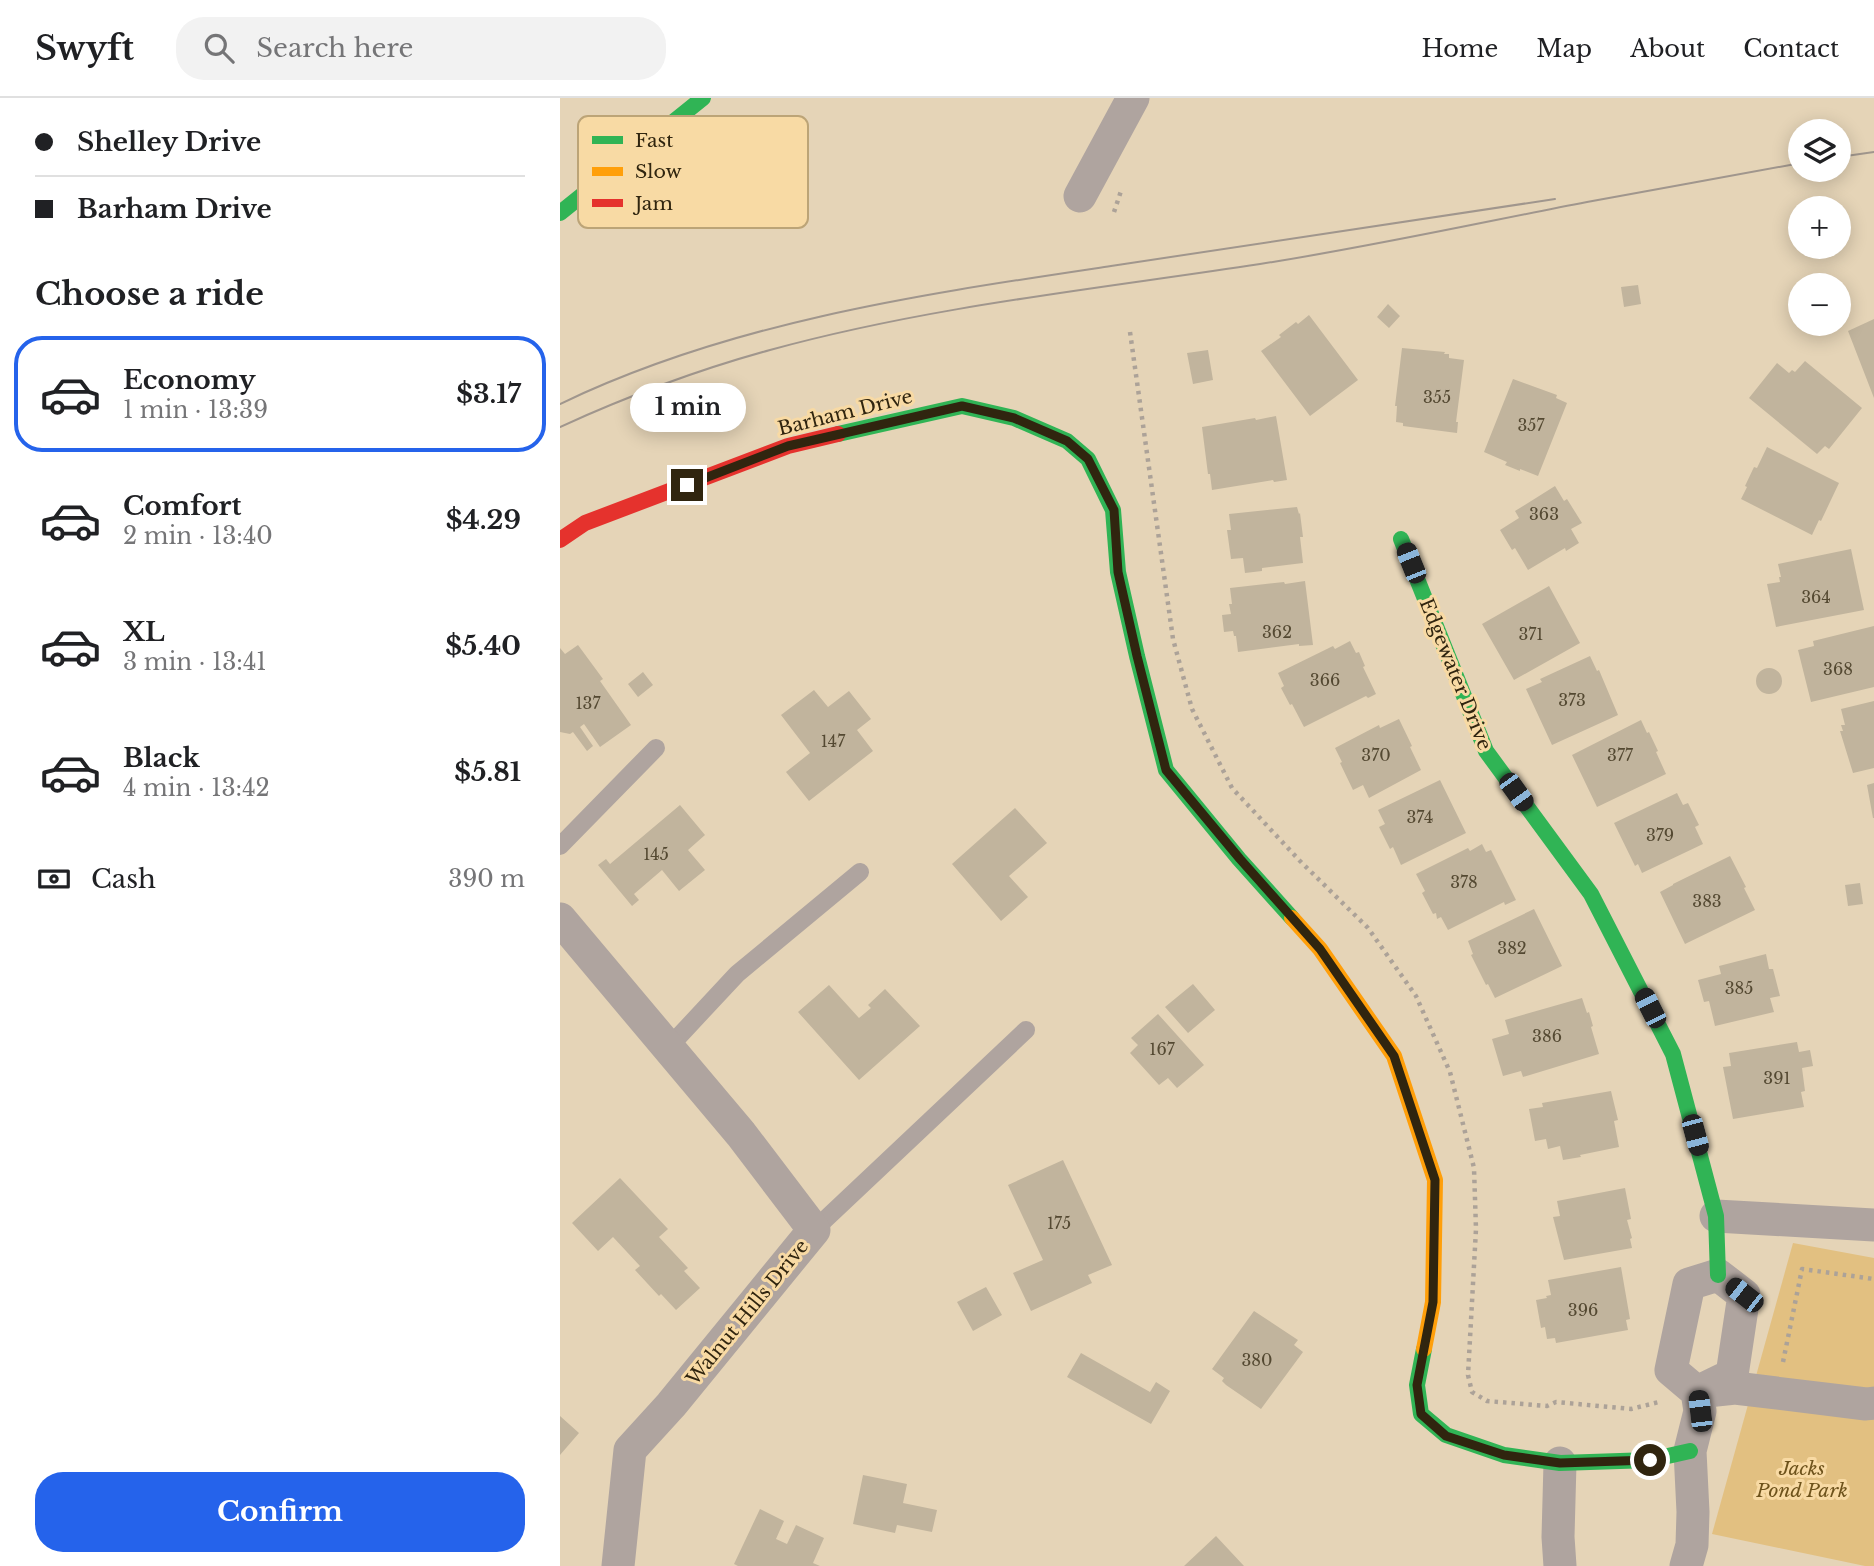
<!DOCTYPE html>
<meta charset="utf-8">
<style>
body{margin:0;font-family:"Libre Baskerville",serif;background:#f2f2f2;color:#202124;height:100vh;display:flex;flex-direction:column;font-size:26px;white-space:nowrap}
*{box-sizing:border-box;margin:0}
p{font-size:23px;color:#757577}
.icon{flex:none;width:38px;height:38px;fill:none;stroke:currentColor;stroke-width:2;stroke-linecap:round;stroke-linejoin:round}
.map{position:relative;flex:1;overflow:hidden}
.side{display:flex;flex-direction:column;background:#fff;width:560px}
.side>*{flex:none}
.banner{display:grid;align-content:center;height:154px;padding:0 35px;background:#fff}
.tools{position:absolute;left:1228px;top:21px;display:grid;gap:14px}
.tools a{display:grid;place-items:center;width:63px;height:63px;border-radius:50%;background:#fff;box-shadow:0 4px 18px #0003;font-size:35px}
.end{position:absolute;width:32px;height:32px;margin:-16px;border:9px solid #30250f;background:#fff;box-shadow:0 0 0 4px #fff}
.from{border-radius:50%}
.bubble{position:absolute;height:49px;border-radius:24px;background:#fff;box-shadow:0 4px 18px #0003;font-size:23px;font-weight:700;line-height:49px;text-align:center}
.car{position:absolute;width:21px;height:42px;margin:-21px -10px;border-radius:9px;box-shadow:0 0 5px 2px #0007;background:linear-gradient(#222 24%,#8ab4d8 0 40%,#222 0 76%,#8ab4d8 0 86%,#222 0)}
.banner b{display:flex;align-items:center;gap:24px;height:66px;font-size:26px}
.banner b+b{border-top:2px solid #e0e0e0}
.banner i{width:18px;height:18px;background:#202124}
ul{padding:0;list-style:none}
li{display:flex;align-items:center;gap:21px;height:116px;margin:0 14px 10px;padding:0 21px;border:4px solid transparent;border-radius:28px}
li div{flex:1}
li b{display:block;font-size:26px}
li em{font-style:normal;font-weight:700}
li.current{border-color:#2563eb}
li>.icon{width:63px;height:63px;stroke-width:1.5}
h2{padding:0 35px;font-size:32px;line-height:84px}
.pay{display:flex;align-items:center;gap:18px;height:77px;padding:0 35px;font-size:26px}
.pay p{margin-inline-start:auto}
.button{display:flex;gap:14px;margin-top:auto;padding:14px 35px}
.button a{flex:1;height:80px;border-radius:28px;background:#2563eb;color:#fff;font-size:28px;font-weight:700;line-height:80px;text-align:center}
header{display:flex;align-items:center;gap:42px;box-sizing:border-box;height:98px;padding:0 35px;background:#fff;border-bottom:2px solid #e0e0e0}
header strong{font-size:33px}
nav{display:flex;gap:38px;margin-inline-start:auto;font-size:24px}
.search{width:490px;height:63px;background:#f2f2f2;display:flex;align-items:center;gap:18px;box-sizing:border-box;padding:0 24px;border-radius:28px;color:#757577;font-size:26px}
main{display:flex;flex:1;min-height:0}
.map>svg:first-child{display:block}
.green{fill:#e2c081}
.building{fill:#c1b49d}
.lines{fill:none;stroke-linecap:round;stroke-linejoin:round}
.path{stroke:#aca298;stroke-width:4.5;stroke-dasharray:3.5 5;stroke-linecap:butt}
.lane{stroke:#afa49f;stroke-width:18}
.street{stroke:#afa49f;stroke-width:33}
.fast{stroke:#30b455;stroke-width:16}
.slow{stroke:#ff9f0a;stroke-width:16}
.jam{stroke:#e5322d;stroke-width:16}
.tram{stroke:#a0968d;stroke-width:2}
.route{stroke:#30250f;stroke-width:9}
.labels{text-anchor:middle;stroke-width:6;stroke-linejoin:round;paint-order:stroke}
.number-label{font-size:16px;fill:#544932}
.street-label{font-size:19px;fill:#30250f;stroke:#f8daa4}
.park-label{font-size:19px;font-style:italic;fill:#6e531c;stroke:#f8daa4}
.key{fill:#f8daa4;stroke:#bca477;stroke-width:2}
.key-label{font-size:19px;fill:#30250f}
</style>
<header>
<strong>Swyft</strong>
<div class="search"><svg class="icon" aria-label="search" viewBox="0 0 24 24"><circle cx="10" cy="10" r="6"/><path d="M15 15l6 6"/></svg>Search here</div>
<nav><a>Home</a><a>Map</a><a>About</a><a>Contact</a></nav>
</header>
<main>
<section class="side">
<div class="banner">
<b><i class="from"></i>Shelley Drive</b>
<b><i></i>Barham Drive</b>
</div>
<h2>Choose a ride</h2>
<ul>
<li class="current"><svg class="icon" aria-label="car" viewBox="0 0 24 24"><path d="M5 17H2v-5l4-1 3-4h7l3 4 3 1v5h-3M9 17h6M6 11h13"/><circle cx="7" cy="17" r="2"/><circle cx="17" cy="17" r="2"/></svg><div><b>Economy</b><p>1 min · 13:39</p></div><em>$3.17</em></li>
<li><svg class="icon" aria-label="car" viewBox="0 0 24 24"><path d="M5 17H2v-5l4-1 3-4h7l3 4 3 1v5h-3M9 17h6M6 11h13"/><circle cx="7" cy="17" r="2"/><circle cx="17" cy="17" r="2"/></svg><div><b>Comfort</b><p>2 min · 13:40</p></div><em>$4.29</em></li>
<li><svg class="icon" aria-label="car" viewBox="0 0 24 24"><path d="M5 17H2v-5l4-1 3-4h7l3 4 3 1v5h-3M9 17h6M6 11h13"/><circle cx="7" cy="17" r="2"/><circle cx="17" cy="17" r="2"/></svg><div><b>XL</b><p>3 min · 13:41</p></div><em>$5.40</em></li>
<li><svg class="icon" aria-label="car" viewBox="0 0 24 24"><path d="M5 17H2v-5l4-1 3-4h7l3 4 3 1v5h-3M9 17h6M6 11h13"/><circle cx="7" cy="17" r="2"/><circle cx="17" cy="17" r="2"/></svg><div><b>Black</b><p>4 min · 13:42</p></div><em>$5.81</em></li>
</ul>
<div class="pay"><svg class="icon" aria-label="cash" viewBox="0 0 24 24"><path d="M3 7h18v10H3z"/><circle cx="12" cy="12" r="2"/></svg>Cash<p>390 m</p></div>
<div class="button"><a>Confirm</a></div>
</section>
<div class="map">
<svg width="1314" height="1468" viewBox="0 0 1314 1468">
<rect width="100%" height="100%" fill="#e5d4b7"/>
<path class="green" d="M1233,1145L1314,1160V1468H1305L1152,1436Z"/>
<path class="building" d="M1078,187L1081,206L1064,209L1061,189Z
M828,206L840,218L829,230L817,219Z
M749,217L798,282L750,318L701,253L721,239L719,237L736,224L738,226Z
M1314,221V300L1288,233Z
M842,250L885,254L884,256H889V260L904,262L896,324H898L897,335L843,328V325L836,324L837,308H835Z
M648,252L653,282L633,286L627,255Z
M1245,263L1302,310L1269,351L1265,348L1257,356L1189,300L1217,265L1229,275L1232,272L1235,274Z
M953,281L997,297L996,300L1007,305L978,378L960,371V373L945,367L947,364L924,354Z
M716,318L727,382L714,384L713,382L652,392L650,376H648L642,329L695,320L696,322Z
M1207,349L1279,385L1261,423L1259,422L1252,437L1181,401L1187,389L1185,388L1194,369L1197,370Z
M995,388L1004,403L1007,401L1022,425L1011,431L1019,445L1006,453L1005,450L968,472L955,450L952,452L940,432L959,420L955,413Z
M737,409L739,416L740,415L743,439H740L743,465L702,470V473L685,475L683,460L671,461L667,432H671L669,416Z
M1291,451L1304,512L1216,529L1207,486L1220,484L1219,479H1221L1218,466Z
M745,483L753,547L739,548V546L678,554L676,538H674L673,533L664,534L662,517L671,516L669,506H672L670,490L724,484L725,486Z
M989,488L1020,545L954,582L922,526Z
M1314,528V589L1251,604L1238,552L1254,548L1253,543Z
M790,543L796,555L799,554L805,568L803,569L816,596L808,600L806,598L744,629L732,606L730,607L721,590L724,588L718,575L773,548L775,551Z
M18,547L43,581L40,583L71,627L40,649L24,626L20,629L33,648L27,653L13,634L10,636L0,634V550L5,556Z
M1030,558L1037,573L1039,572L1058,617L992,647L966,591L982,584L980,581Z
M1196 583a13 13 0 1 1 26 0a13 13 0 1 1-26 0Z
M83,574L93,587L78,599L68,586Z
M254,592L268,609L289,593L311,621L297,632L313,653L249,703L226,674L250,655L221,617Z
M1314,603V670L1293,675L1280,633H1283L1281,627H1285L1281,611Z
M839,621L852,648L850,649L861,672L809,700L803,687L793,692L780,665L782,664L775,650L819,627L820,630Z
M1081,622L1087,635L1089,634L1098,653L1096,654L1106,676L1037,709L1012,657Z
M880,682L906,735L841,767L833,749L830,751L819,729L825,726L818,712Z
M1314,685V720H1313L1307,687Z
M1117,695L1123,707L1128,705L1139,727L1135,729L1143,746L1082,775L1078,766L1075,768L1054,725Z
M120,707L145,737L128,752L145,772L119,793L102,772L74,796L79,802L72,808L38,767L46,761L50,766Z
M455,710L487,745L449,778L468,799L441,823L392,766Z
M922,746L926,754L931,752L956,802L945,807L944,804L888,832L881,819L877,821L876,815L873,816L862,795L865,793L856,776L908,750L910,753Z
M1170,758L1186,789L1184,790L1195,812L1125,846L1100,794L1113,787V786Z
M1300,785L1303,806L1288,808L1285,787Z
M974,811L1002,868L935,900L928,886L926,887L911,857L913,856L908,843Z
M1206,856L1209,871H1213L1220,898L1210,900L1214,914L1155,928L1149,903L1144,904L1138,882L1161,876L1159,868Z
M633,886L655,912L628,935L605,909Z
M269,887L299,920L311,910L308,907L325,891L360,928L299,982L238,914Z
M1022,900L1027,915L1029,914L1033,928L1031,929L1039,956L963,979L961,973L943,978L932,941L949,936L945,922Z
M598,916L644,967L617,990L608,980L599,987L570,955L578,947L571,940Z
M1237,944L1239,954L1250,952L1253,968L1242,970L1245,993L1241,994L1244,1009L1173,1021L1163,969L1171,968L1169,955Z
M1051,993L1058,1022L1054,1023L1059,1049L1020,1057L1021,1059L1003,1062L1000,1048L988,1051L986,1041L975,1043L969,1011L983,1009L982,1005Z
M503,1062L552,1167L528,1177L532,1185L471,1213L453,1175L483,1162L448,1087Z
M60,1080L108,1131L99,1139L128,1170L124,1173L140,1190L116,1212L101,1196L99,1198L75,1172L80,1168L53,1139L38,1153L12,1125Z
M1065,1090L1071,1121L1067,1122L1072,1140L1070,1141L1072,1150L1004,1162L993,1119L1000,1118L997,1103Z
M1061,1169L1070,1221L1066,1222L1068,1232L996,1245L995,1240L987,1241L985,1229L981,1230L976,1202L987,1200L986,1198L991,1197L988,1182Z
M426,1189L442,1217L413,1233L397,1204Z
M694,1213L738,1242L734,1247L743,1254L701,1311L666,1287L662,1283L664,1280L652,1271Z
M521,1255L590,1294L596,1284L610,1293L591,1326L507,1279Z
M0,1318L19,1335L0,1357Z
M303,1377L347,1386L343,1405L377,1412L372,1434L337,1427L335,1435L293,1426Z
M200,1411L224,1423L216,1441L227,1446L236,1427L264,1440L253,1465L260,1468H178L174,1466Z
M656,1438L684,1468H624Z"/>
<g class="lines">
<path class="path" d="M554,114L562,90
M570,234L613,541L632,611L672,690L740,763L808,830L856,898L890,974L914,1070L916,1131L908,1277L912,1294L927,1303L987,1308L996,1304L1071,1311L1099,1304
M1223,1264L1242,1171L1314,1181"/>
<path class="lane" d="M0,748L96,650
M108,950L177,876L300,774
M254,1132L466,932"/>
<path class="street" d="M520,98L573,0
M0,821L181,1036L254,1132L111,1307L70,1352L58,1468
M1156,1118L1314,1127
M1147,1293L1175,1290L1306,1306L1314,1305
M1000,1365L998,1439L1000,1468
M1126,1468L1132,1447L1133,1414L1130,1353L1140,1313L1137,1294L1111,1272L1129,1186L1158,1177L1184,1197L1172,1277L1137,1294"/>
<path class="fast" d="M0,115L143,0
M278,336L402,308L454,320L507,343L528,361L553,412L558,474L577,558L606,672L679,761L732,820
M841,441L926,653L1031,796L1113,956L1156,1118L1158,1177
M864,1251L857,1287L861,1316L886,1337L944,1357L1000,1365L1090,1362L1130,1353"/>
<path class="slow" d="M732,820L760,851L834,958L875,1082L873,1204L864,1251"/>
<path class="jam" d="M0,442L25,425L228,348L278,336"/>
<path class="tram" d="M1279,59L1314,54
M0,306C172,223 364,196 551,168C699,145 847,123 995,101
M0,329C68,298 137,272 210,252C370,208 537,191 700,166C810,149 918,125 1027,104C1098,91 1170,78 1241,65"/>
</g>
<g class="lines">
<path class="route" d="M127,387L228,348L402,308L454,320L507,343L528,361L554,412L558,474L577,558L606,672L680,761L760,851L834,958L875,1082L873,1204L857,1287L861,1316L886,1338L944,1357L1000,1365L1090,1362"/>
</g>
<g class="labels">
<g class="number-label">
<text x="877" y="305">355</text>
<text x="971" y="333">357</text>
<text x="984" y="422">363</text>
<text x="1256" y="505">364</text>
<text x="717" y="540">362</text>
<text x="971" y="542">371</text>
<text x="1278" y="577">368</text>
<text x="765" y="588">366</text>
<text x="1012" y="608">373</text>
<text x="28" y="611">137</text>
<text x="273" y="649">147</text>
<text x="816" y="663">370</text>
<text x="1060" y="663">377</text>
<text x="860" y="725">374</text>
<text x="1100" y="743">379</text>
<text x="96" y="762">145</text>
<text x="904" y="790">378</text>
<text x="1147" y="809">383</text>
<text x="952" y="856">382</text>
<text x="1179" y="896">385</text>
<text x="987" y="944">386</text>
<text x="602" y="957">167</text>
<text x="1217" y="986">391</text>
<text x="499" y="1131">175</text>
<text x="1023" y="1218">396</text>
<text x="697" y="1268">380</text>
</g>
<g class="street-label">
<text transform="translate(285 314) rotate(-14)" y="7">Barham Drive</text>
<text transform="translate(896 576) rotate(68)" y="7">Edgewater Drive</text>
<text transform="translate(187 1214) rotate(-51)" y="7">Walnut Hills Drive</text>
</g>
<g class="park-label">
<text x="1242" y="1377">Jacks<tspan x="1242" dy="22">Pond Park</tspan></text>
</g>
</g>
<rect x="18" y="18" width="230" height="112" rx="10" class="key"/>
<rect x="32" y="38" width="31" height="8" fill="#30b455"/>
<rect x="32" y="69" width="31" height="9" fill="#ff9f0a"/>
<rect x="32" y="101" width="31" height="8" fill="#e5322d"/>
<g class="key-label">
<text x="75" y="49">Fast</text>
<text x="75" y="80">Slow</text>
<text x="75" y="112">Jam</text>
</g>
</svg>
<div class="tools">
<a><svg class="icon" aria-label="layers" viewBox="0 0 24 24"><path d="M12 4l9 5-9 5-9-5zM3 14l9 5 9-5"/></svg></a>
<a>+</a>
<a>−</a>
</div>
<i class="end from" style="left:1090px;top:1362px"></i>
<i class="end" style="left:127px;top:387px"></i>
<div class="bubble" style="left:70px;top:285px;width:116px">1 min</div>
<i class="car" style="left:851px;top:465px;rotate:338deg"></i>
<i class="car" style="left:956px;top:694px;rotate:144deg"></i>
<i class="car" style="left:1090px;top:910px;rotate:333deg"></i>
<i class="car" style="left:1135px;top:1037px;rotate:165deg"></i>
<i class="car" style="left:1184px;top:1197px;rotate:308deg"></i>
<i class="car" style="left:1140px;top:1313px;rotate:353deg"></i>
</div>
</main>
